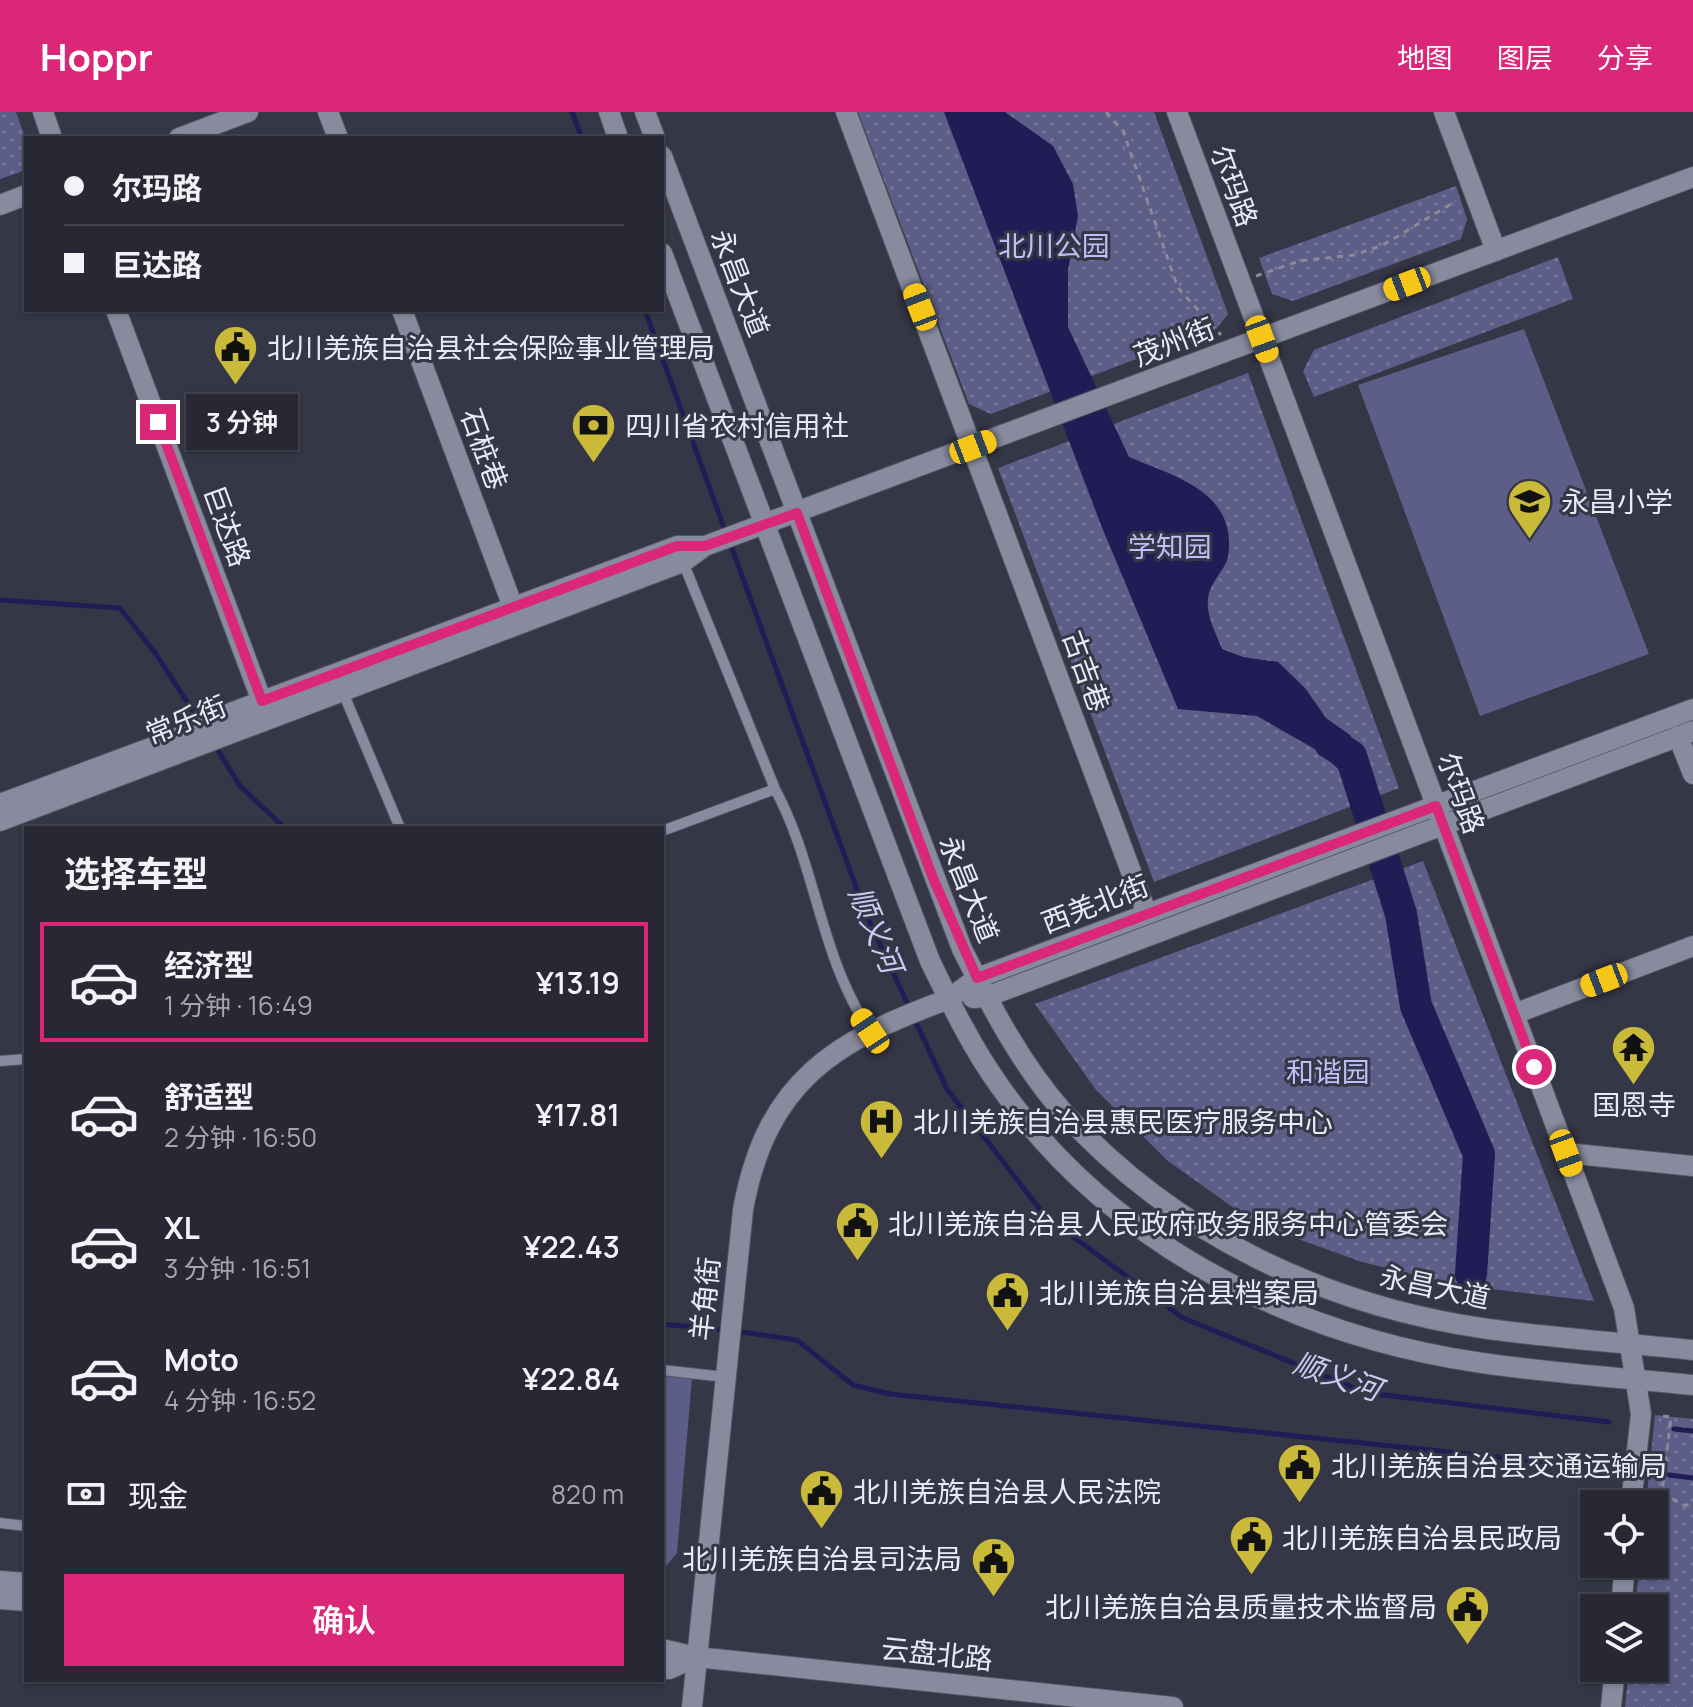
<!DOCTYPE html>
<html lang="zh">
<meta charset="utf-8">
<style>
body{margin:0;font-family:Manrope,"Noto Sans SC",sans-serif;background:#30303c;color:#f1f3f6;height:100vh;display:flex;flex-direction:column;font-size:30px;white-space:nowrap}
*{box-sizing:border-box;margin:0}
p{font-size:26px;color:#a5a6ac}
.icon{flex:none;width:44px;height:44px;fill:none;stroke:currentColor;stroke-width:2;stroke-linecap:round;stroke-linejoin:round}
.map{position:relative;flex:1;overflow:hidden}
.panel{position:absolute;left:24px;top:714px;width:640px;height:856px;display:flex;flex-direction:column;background:#282834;border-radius:0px;box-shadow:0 2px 6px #0004,0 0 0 2px #44444f}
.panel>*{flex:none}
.hud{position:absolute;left:24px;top:24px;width:640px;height:176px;border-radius:0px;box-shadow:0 2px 6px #0004,0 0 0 2px #44444f;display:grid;align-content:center;height:176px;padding:0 40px;background:#282834}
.fabs{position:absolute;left:1580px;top:1378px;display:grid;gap:16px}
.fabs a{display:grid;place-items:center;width:88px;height:88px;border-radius:0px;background:#282834;box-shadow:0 2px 6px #0004,0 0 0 2px #44444f;font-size:40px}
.end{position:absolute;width:36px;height:36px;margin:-18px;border:10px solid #db2777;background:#fff;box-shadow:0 0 0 4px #fff}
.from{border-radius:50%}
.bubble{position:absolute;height:56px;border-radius:0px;background:#282834;box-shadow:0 2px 6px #0004,0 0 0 2px #44444f;font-size:26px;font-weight:600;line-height:56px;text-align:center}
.car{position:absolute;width:24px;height:48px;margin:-24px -12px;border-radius:10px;box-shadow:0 0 6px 2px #0007;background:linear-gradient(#f5c518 24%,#345 0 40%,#f5c518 0 76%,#345 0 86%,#f5c518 0)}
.hud b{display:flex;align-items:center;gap:28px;height:76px;font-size:30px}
.hud b+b{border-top:2px solid #44444f}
.hud i{width:20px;height:20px;background:#f1f3f6}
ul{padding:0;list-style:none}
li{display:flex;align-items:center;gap:24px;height:120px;margin:0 16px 12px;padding:0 24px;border:4px solid transparent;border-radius:0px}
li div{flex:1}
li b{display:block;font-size:30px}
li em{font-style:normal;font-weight:600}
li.on{border-color:#db2777}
li>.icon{width:72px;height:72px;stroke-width:1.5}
h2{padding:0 40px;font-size:36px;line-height:96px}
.pay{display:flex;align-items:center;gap:20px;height:88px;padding:0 40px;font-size:30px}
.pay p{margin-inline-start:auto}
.primary-button{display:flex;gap:16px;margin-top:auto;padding:16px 40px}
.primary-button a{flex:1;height:92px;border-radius:0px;background:#db2777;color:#fff;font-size:32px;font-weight:600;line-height:92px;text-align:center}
header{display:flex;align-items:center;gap:48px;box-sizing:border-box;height:112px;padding:0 40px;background:#db2777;color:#fff}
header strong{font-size:38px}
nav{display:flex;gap:44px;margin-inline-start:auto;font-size:28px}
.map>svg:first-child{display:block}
.park{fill:url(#park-dots)}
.garden{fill:#5c5e87}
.water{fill:#211b56}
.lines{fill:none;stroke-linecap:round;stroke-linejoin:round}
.stream{stroke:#211b56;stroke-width:5}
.river{stroke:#211b56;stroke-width:32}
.service-casing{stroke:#525260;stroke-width:12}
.minor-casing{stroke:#525260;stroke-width:22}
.tertiary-casing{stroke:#525260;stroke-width:22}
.secondary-casing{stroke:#525260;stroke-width:22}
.path{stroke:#8a8b98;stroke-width:3;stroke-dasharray:6 6;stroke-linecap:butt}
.service{stroke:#888a9d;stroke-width:10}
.minor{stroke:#888a9d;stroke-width:20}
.tertiary{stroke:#888a9d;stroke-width:20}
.secondary{stroke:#888a9d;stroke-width:20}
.route{stroke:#db2777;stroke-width:10}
.labels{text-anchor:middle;stroke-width:6;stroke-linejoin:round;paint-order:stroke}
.street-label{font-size:28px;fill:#e9eaf5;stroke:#353646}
.park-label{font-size:28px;fill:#bcbff8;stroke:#353646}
.poi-label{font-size:28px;fill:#e9eaf5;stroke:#353646;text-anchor:start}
.water-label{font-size:30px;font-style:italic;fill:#c9cbf2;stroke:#353646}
</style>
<header>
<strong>Hoppr</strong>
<nav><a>地图</a><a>图层</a><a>分享</a></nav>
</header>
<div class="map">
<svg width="1693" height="1595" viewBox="0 0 1693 1595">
<defs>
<pattern id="park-dots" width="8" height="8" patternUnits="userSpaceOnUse" patternTransform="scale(2)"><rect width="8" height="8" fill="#5c5e87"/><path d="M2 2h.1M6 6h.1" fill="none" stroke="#737599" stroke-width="1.8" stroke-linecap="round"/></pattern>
</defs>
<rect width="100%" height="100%" fill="#353646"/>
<path class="park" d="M0,0H16L26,28V58L0,67Z
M858,0H1154L1228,202L1216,217L991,302L969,292Z
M1456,74L1467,107L1461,127L1293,189L1272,182L1259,146Z
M1558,145L1573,187L1314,285L1303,259L1314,238Z
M1248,261L1399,676L1154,770L998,356Z
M1423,749L1594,1189L1456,1173L1362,1150L1256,1112L1168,1049L1096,978L1035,892Z
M1655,1303L1693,1307V1595H1625L1629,1556H1654V1496H1635L1640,1452H1654V1392H1646Z"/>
<path class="garden" d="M1524,217L1649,542L1480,604L1358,273Z
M662,1264L692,1266L677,1441L662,1459Z"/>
<path class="water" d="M944,0H1005L1053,34L1073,72L1078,104L1068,158V215L1129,345C1176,365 1238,380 1228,445C1226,454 1217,464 1213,472C1200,493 1214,517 1222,537L1243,545L1278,550L1305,576L1326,606L1350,623L1367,654L1348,666L1320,640L1257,604L1178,597L1101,413Z"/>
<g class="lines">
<path class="stream" d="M572,0L582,26
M645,198L726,421
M730,431L866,802L909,895
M0,488L120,496L156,542L200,610
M214,632L240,674L285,716
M913,904L947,977L1045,1104L1183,1206L1367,1281L1609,1310
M662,1212L725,1218
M735,1219L797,1228L853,1273L890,1282L1604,1356
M1674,1317L1693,1319
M1669,1363L1693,1366"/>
<path class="river" d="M1330,631L1351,644L1401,802L1416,894L1479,1042L1471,1162"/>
<defs>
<path id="service" d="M683,450L775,677C817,755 819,843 870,919
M342,578L400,716
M662,719L775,677
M0,949L26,947
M662,1258L725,1265
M0,1411L26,1414"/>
<path id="minor" d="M43,0L52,26
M328,0L338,26
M846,0L1147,802
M1444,0L1496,139
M116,198L267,603
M402,198L513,495
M1678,624L1693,662
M1514,902L1693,834
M1566,1041L1693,1054"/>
<path id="tertiary" d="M1177,0L1624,1196L1641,1302L1631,1392
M179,26L248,0
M0,93L26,83
M0,692L185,623L214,607L677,434H705
M0,709L683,450L705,434L1693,65
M1621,1496L1625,1452
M696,1545L1173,1595
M692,1595L743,1098C766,970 833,929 949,887
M1611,1595L1615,1556"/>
<path id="secondary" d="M609,0L618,26
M645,0L655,26
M662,44L962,837C991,894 1021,953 1064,1001C1175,1123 1326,1194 1488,1217C1556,1226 1625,1231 1693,1238
M662,141L930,849C951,892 972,936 1001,976C1112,1133 1294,1224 1482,1251C1552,1261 1623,1266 1693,1273
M973,886L986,885L1693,619
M949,887L977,866L1693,597
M0,1469L26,1471
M0,1487L26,1489
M662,1537L696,1545
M662,1556L669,1557L696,1545"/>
</defs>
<use href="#service" class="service-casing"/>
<use href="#minor" class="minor-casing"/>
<use href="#tertiary" class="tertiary-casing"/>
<use href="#secondary" class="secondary-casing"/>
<path class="path" d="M1106,0L1123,19L1178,176L1221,223
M1256,164L1299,149L1354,143L1383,133L1456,89
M1663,1304L1671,1305L1662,1380L1682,1393H1693"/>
<use href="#service" class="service"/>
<use href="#minor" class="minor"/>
<use href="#tertiary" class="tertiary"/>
<use href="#secondary" class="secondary"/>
</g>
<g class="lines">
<path class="route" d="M158,310L262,589L677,434H705L797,401L933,766L977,866L1436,694L1534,955"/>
</g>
<defs>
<symbol id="civic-pin" viewBox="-11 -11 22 30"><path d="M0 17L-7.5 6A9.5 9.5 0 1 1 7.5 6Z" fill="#caba3a" stroke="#353646"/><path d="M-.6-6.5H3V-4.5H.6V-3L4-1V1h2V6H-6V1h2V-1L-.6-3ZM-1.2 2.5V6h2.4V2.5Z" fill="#111"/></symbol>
<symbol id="bank-pin" viewBox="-11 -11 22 30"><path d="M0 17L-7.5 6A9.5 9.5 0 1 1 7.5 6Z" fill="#caba3a" stroke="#353646"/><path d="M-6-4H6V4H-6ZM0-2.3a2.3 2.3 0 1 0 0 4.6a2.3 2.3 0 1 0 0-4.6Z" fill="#111"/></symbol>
<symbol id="school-pin" viewBox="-11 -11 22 30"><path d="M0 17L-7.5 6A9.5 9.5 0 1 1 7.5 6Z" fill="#caba3a" stroke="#353646"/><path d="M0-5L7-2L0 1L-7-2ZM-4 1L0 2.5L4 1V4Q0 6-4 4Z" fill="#111"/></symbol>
<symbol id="temple-pin" viewBox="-11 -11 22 30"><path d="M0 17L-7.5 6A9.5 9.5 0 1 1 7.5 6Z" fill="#caba3a" stroke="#353646"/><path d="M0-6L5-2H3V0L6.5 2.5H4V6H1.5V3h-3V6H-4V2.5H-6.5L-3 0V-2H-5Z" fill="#111"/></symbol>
<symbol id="hospital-pin" viewBox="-11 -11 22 30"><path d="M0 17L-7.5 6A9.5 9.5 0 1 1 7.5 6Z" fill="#caba3a" stroke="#353646"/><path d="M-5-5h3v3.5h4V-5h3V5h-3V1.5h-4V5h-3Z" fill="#111"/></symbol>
</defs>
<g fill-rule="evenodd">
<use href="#civic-pin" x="210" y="210" width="51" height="69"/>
<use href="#bank-pin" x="568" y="288" width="51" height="69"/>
<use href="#school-pin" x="1504" y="364" width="51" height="69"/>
<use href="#temple-pin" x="1608" y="910" width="51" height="69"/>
<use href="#hospital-pin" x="856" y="984" width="51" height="69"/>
<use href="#civic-pin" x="832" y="1086" width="51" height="69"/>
<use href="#civic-pin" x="982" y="1156" width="51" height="69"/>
<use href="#civic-pin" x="1274" y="1328" width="51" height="69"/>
<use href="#civic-pin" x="796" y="1354" width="51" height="69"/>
<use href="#civic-pin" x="1226" y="1400" width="51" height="69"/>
<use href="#civic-pin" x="968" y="1422" width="51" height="69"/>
<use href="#civic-pin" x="1442" y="1470" width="51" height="69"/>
</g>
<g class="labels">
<g class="street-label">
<text transform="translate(1234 74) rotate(70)" y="10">尔玛路</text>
<text transform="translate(740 171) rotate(69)" y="10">永昌大道</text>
<text transform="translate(1174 230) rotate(-21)" y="10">茂州街</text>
<text transform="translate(484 337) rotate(70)" y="10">石桩巷</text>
<text transform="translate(227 414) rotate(70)" y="10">巨达路</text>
<text transform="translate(1086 559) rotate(70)" y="10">古吉巷</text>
<text transform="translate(186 608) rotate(-22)" y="10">常乐街</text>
<text transform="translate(1461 681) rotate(70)" y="10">尔玛路</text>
<text transform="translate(969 777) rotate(68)" y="10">永昌大道</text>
<text transform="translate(1095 792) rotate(-21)" y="10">西羌北街</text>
<text transform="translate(1435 1175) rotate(12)" y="10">永昌大道</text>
<text transform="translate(705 1187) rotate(-84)" y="10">羊角街</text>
<text transform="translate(937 1542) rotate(6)" y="10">云盘北路</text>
</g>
<g class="park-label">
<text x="1054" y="144">北川公园</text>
<text x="1170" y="445">学知园</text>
<text x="1328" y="970">和谐园</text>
</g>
<g class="poi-label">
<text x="267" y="246">北川羌族自治县社会保险事业管理局</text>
<text x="625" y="324">四川省农村信用社</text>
<text x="1561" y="400">永昌小学</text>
<text x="1634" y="1003" text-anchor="middle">国恩寺</text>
<text x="913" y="1020">北川羌族自治县惠民医疗服务中心</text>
<text x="888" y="1122">北川羌族自治县人民政府政务服务中心管委会</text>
<text x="1039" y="1191">北川羌族自治县档案局</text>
<text x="1331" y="1364">北川羌族自治县交通运输局</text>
<text x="853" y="1390">北川羌族自治县人民法院</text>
<text x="1282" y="1436">北川羌族自治县民政局</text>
<text x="962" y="1457" text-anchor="end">北川羌族自治县司法局</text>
<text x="1437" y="1505" text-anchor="end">北川羌族自治县质量技术监督局</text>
</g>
<g class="water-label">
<text transform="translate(875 818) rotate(67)" y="10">顺义河</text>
<text transform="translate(1337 1265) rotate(19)" y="10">顺义河</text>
</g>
</g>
</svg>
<div class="fabs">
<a><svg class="icon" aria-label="locate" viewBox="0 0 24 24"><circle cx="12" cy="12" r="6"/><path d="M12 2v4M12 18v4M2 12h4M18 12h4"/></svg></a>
<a><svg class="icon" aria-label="layers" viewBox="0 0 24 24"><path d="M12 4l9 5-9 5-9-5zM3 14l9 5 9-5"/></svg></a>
</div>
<i class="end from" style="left:1534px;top:955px"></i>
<i class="end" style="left:158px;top:310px"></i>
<div class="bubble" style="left:186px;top:282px;width:112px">3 分钟</div>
<i class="car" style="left:1407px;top:172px;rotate:249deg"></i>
<i class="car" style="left:920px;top:195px;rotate:339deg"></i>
<i class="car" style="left:1262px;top:227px;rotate:160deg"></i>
<i class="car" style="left:973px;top:335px;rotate:69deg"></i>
<i class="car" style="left:1604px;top:868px;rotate:249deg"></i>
<i class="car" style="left:870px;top:919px;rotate:326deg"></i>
<i class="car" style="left:1566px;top:1041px;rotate:160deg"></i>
<div class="hud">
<b><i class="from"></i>尔玛路</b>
<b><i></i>巨达路</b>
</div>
<section class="panel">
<h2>选择车型</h2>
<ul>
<li class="on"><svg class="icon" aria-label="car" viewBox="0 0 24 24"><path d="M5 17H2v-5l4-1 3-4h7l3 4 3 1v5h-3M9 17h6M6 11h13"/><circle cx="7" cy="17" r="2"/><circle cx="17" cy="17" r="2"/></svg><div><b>经济型</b><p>1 分钟 · 16:49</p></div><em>¥13.19</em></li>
<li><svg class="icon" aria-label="car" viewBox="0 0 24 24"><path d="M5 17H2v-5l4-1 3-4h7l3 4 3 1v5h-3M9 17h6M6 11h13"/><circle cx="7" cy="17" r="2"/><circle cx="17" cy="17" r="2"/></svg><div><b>舒适型</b><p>2 分钟 · 16:50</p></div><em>¥17.81</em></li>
<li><svg class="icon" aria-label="car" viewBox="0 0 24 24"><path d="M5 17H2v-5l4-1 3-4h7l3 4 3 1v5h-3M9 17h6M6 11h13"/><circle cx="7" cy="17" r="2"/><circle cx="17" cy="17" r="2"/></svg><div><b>XL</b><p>3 分钟 · 16:51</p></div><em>¥22.43</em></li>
<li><svg class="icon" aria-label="car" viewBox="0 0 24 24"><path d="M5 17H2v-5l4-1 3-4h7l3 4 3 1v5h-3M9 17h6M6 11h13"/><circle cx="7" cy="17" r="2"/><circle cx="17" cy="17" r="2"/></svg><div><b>Moto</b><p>4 分钟 · 16:52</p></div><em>¥22.84</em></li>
</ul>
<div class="pay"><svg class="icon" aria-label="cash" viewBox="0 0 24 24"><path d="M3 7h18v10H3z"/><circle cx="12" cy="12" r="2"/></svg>现金<p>820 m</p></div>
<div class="primary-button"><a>确认</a></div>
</section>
</div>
